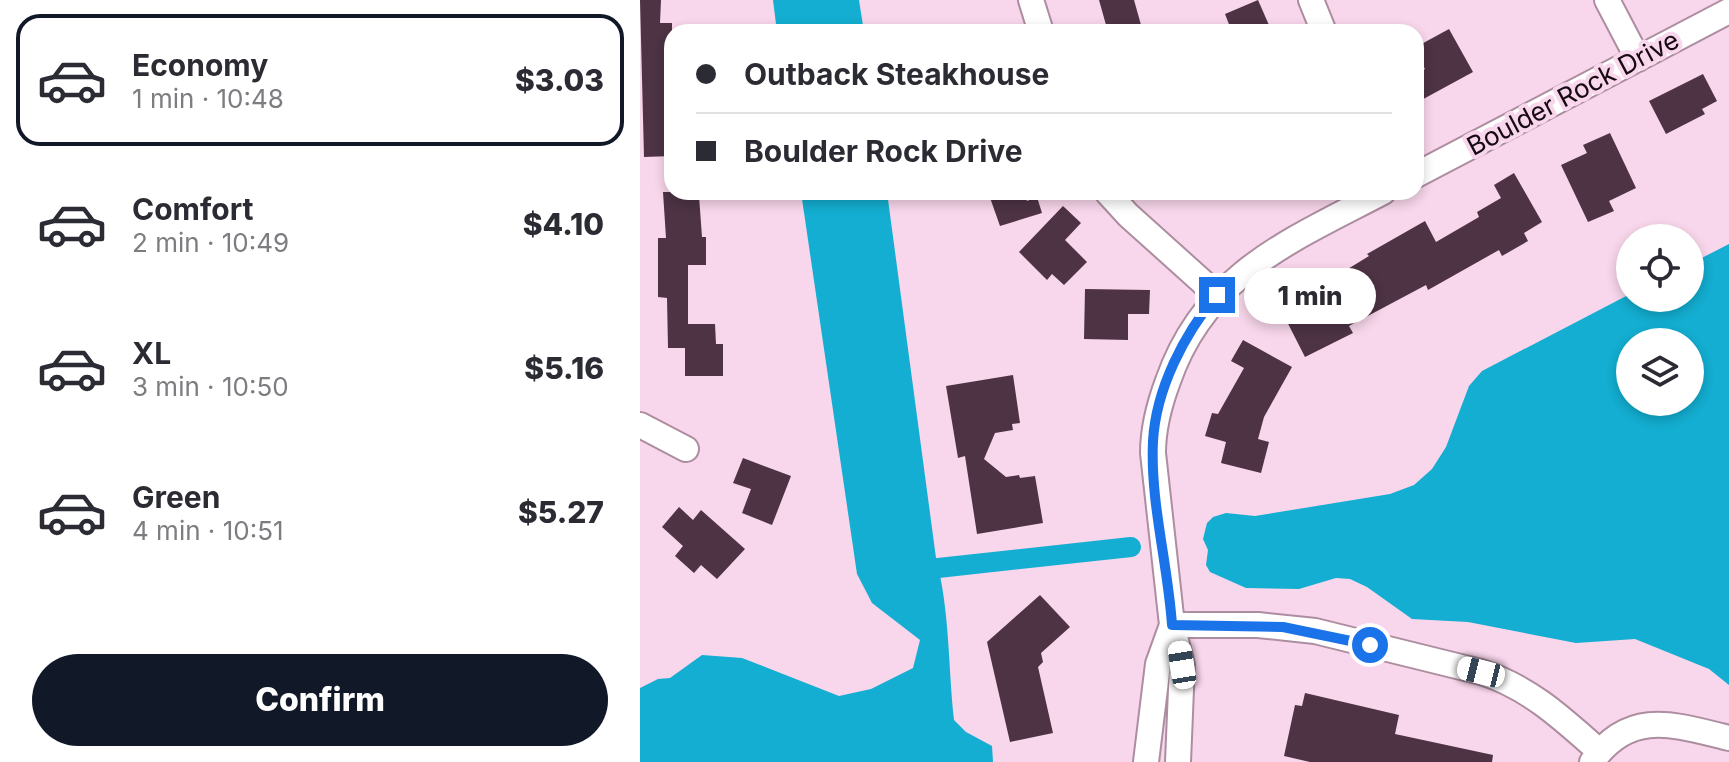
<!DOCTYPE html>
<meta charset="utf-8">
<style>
body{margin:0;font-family:Inter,sans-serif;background:#f7f7f7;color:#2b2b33;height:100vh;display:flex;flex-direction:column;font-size:30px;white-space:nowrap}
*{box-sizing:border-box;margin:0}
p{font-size:26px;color:#7c7c81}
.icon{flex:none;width:44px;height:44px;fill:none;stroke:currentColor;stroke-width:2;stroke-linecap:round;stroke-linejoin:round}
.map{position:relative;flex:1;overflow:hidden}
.details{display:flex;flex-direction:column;background:#fff;width:640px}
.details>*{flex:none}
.hud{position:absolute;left:24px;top:24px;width:760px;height:176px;border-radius:24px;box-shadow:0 4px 12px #0003;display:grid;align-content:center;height:176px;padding:0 32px;background:#fff}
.controls{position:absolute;left:976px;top:224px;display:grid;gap:16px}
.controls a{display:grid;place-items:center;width:88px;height:88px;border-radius:50%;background:#fff;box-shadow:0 4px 12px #0003;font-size:40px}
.end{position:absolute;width:36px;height:36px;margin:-18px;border:10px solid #1a73e8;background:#fff;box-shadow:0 0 0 4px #fff}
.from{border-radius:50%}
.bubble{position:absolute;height:56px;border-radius:28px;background:#fff;box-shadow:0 4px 12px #0003;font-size:26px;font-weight:800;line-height:56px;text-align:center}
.car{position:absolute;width:24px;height:48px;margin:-24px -12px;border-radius:10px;box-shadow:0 0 6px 2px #0007;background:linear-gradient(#fff 24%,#345 0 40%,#fff 0 76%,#345 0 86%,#fff 0)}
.hud b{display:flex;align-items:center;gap:28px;height:76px;font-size:30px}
.hud b+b{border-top:2px solid #e1e1e2}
.hud i{width:20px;height:20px;background:#2b2b33}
ul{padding:14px 0 0;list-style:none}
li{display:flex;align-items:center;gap:24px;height:132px;margin:0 16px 12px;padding:0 16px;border:4px solid transparent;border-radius:24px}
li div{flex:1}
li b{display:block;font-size:30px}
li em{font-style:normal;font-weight:800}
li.current{border-color:#111827}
li>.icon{width:72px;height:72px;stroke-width:1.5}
.action{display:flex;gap:16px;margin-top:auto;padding:16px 32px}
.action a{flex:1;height:92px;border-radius:48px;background:#111827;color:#fff;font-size:32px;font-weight:800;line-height:92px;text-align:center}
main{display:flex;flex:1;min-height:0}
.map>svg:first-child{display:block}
.water{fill:#13aed1;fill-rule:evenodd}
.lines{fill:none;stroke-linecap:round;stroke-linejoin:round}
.canal{stroke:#13aed1;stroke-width:20}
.building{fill:#4d3344}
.minor-casing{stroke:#ad8da0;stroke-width:28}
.minor{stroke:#fff;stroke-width:24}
.route{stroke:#1a73e8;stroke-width:10}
.labels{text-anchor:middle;stroke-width:8;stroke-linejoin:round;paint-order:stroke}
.street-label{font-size:26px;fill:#160b12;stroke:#f8d6eb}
</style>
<main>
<section class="details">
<ul>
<li class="current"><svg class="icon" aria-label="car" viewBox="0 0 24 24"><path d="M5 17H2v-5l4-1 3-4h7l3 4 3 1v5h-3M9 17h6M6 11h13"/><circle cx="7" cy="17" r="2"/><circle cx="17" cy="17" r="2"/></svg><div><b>Economy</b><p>1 min · 10:48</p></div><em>$3.03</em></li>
<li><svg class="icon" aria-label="car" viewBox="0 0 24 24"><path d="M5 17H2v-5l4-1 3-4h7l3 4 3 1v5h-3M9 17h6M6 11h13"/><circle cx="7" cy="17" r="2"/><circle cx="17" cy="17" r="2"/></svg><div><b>Comfort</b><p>2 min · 10:49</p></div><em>$4.10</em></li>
<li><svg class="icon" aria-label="car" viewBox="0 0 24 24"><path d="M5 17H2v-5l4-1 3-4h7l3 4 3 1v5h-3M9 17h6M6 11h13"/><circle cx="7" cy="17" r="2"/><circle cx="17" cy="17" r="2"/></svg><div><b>XL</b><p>3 min · 10:50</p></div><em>$5.16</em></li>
<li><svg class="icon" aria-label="car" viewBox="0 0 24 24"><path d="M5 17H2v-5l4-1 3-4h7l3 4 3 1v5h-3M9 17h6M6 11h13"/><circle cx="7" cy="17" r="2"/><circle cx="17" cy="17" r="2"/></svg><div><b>Green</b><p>4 min · 10:51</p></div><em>$5.27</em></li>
</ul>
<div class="action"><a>Confirm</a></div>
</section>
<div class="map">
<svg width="1089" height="762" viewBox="0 0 1089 762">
<rect width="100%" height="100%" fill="#f8d6eb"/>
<path class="water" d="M133,0H219L224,32H137Z
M161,192H247L296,558C310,612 308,665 314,720L326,732L352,746L353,762H0V688L18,679L30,678L62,655L102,658L199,696L231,689L273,668L280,640L232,603L217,574Z
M1089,244V685L1069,669L995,639L936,643L828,622L772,619L727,587L710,579L696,578L659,589L606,588L570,572L566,565L568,550L563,539L567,523L573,517L586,513L615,516L750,494L774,485L792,469L806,447L829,386L842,371L990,294V298H1050V264ZM1050,342V402H990V342Z"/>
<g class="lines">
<path class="canal" d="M289,569L491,547"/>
</g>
<path class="building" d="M0,0H21L20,23H32V42H28L30,94H32V156L4,157Z
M459,0H494L503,32H468Z
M618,0L632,32H592L585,14Z
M809,29L833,72L776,103V74L785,69L776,53V47Z
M1063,74L1077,101L1062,109L1065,114L1026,134L1009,101Z
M970,133L996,188L969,201L974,211L948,222L921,165L947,153L943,145Z
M874,173L902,222L884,233L888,241L862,256L859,250L788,290L786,285L709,326L713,333L665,357L638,304L698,275L729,256L727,254L785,221L796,242L839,217L837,212L861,198L854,185Z
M23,192H49L50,197L59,196L62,237H66V265H48V324H75L76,344H83V376H45V348H28L27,298L18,297V238H26Z
M348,192H384L387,201L397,197L402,213L360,226Z
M423,206L441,223L425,240L447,262L424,285L412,274L407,280L379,252Z
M445,289L510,290L509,314H488V340L444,339Z
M603,340L652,367L624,417L618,439L629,442L621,473L581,463L586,442L565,436L572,413L578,414L604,368L591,361Z
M373,375L380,423L372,424L373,430L355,433L344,459L366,477L379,475L380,478L395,476L403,523L337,534L325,456L318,458L306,386Z
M103,458L151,476L132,525L102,513L111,489L93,483Z
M39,507L53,520L61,510L105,549L77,579L61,565L54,573L35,556L43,546L22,527Z
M400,595L430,627L401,653L403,662L398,667L413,733L370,742L347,642Z
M665,693L759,715L755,734L853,755L852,762H670L644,756L655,705L662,706Z"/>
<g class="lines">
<defs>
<path id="minor" d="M391,0L401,32
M671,0L684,32
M967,0L998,59
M776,175L1089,11
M467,192L488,215L577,295
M0,425L46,449
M532,625H618L675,631L841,672C889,687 923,719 960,752
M506,762L518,664L532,625
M538,762L542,665L532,625L513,453C513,428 519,405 528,381C565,274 650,241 743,192
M952,762C990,708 1035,725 1089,738"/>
</defs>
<use href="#minor" class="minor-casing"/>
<use href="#minor" class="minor"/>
</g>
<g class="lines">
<path class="route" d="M577,295C544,334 516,389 513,441C510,502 528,564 532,625L643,627L730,645"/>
</g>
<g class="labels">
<g class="street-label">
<text transform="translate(933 93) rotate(-28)" y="9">Boulder Rock Drive</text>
</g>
</g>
</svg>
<div class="controls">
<a><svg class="icon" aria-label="locate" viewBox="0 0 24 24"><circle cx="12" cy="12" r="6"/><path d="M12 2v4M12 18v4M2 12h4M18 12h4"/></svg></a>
<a><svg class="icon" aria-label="layers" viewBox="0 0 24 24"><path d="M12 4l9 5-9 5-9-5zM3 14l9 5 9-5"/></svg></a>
</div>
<i class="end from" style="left:730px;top:645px"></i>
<i class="end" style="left:577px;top:295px"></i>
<div class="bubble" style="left:604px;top:268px;width:132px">1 min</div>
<i class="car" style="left:542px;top:665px;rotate:351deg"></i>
<i class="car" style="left:841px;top:672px;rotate:284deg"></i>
<div class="hud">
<b><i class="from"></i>Outback Steakhouse</b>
<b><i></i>Boulder Rock Drive</b>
</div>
</div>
</main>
